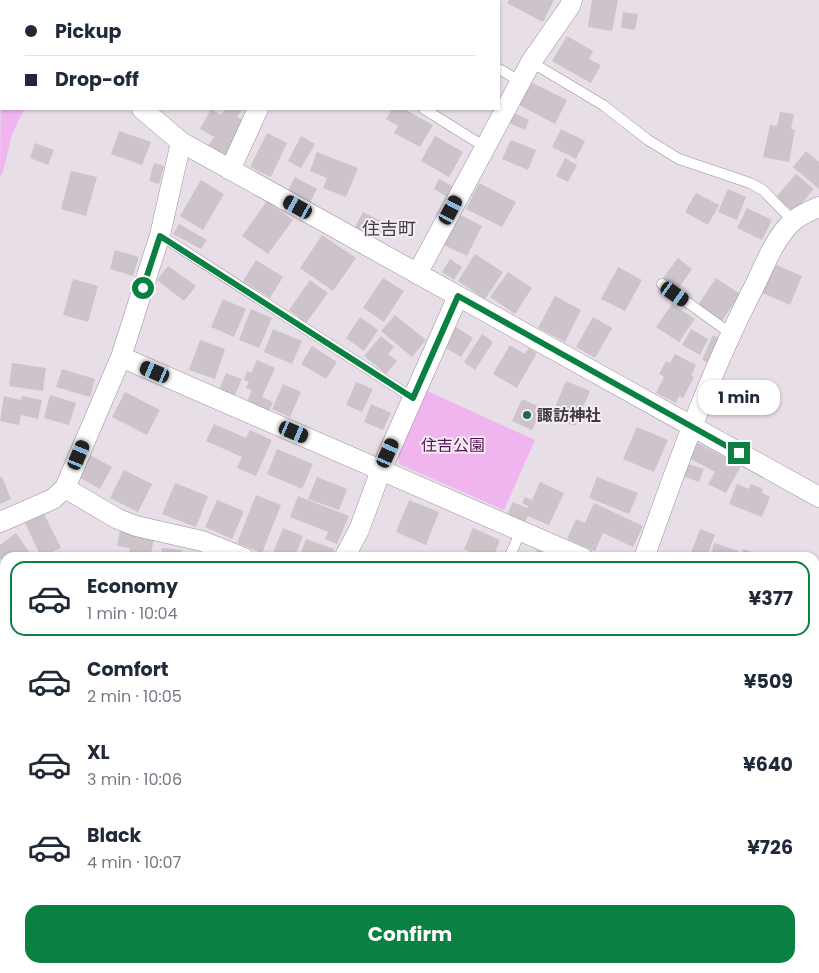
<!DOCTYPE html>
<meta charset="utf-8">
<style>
body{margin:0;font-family:Poppins,"Noto Sans JP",sans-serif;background:#f2f2f3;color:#1f2937;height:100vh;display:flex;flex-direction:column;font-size:19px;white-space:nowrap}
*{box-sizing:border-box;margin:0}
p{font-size:16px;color:#747a83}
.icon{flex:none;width:28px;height:28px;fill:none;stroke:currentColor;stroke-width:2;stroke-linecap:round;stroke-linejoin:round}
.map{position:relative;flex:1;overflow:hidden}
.side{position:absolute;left:0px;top:552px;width:820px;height:421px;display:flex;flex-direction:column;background:#fff;border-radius:15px 15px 0 0;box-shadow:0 1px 4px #0004}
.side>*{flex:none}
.banner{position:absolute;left:0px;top:0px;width:500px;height:110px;box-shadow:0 1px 4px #0004;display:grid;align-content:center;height:110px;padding:0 25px;background:#fff}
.end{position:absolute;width:22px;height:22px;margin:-11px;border:6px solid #0b8043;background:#fff;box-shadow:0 0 0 2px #fff}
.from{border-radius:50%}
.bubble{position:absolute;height:35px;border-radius:15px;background:#fff;box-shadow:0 1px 4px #0004;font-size:16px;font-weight:700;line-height:35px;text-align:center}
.car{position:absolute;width:15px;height:30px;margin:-15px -8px;border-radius:6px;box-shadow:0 0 4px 1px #0007;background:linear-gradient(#222 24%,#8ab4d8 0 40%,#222 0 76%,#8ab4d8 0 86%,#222 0)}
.banner b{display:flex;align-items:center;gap:18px;height:48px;font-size:19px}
.banner b+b{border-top:1px solid #e0e1e3}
.banner i{width:12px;height:12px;background:#1f2937}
ul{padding:9px 0 0;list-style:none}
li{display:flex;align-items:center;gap:15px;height:75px;margin:0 10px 8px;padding:0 15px;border:2px solid transparent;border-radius:15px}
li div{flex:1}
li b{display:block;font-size:19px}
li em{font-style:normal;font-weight:700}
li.selected{border-color:#0b8043}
li>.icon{width:45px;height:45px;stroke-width:1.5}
.cta{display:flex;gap:10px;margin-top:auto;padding:10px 25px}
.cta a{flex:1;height:58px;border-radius:15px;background:#0b8043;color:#fff;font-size:20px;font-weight:700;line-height:58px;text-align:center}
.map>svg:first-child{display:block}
.green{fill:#f0b5ef}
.building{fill:#ccc3cb}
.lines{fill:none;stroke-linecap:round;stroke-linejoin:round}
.service-casing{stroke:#999099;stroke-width:11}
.minor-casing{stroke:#999099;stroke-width:21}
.tertiary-casing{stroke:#999099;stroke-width:28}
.primary-casing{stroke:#fff;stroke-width:29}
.service{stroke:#fff;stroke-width:10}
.minor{stroke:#fff;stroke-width:20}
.tertiary{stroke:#fff;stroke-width:26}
.primary{stroke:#fdd3fc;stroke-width:28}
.route{stroke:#0b8043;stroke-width:6}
.poi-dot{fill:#216658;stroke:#f5ebf4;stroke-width:2}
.labels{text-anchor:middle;stroke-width:4;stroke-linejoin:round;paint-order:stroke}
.poi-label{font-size:16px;font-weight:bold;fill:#3f3c3f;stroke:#f5ebf4;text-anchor:start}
.park-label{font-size:16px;fill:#541455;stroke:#f5ebf4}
.neighbourhood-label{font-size:18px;fill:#3f3c3f;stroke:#f5ebf4}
</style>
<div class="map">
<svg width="819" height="973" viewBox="0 0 819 973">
<rect width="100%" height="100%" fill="#e7dee7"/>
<path class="green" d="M1,68V109H24L12,134L3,172L0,176Z
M425,390L535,440L504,510L399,464L398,453Z"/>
<path class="building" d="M509,0H554L543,22L507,3Z
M592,0H618L612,31L588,27Z
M623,12L638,14L635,30L621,28Z
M567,36L593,51L589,59L601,65L591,83L552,61Z
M531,82L567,100L555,124L519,105Z
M211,109L221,115L225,109H240L242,110L237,117L245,121L223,159L206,149L214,137L200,129Z
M392,109H404L433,125L420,147L394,133L398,126L386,119Z
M780,112L794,114L791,129L795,130L789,162L763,157L770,125L777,126Z
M514,113L529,120L525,130L509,123Z
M561,129L585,141L576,159L552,147Z
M119,131L151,142L142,165L111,154Z
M267,133L287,143L271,177L250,167Z
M301,136L315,144L301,168L288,161Z
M435,136L463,152L449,177L421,161Z
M511,140L536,150L528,170L502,159Z
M35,143L54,150L48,165L30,158Z
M806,151L819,162V189L793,167Z
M317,152L358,168L346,197L323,188L327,178L310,171Z
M565,158L577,165L568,182L556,176Z
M154,163L164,166L159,184L149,181Z
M71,171L97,177L86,216L61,209Z
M796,174L814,189L794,212L776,197Z
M295,177L317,189L310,203L287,192Z
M439,179L454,187L449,198L434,189Z
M201,180L224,194L203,230L180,216Z
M479,183L516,202L502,227L466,209Z
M728,189L746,197L737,220L718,212Z
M696,193L719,205L708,225L685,212Z
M267,201L293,220L268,254L242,236Z
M747,208L772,220L762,240L737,228Z
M363,212L385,223L377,238L355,227Z
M457,213L482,226L467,256L442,244Z
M179,224L207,240L201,249L173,234Z
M322,235L356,258L333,291L300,268Z
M115,250L139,257L133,276L110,269Z
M475,254L503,272L485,299L458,281Z
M678,258L692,269L678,289L663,278Z
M450,259L462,267L454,280L442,272Z
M256,260L283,277L270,298L243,281Z
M772,263L802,276L790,305L760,292Z
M168,266L196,286L184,301L157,280Z
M618,267L642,280L625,311L601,299Z
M508,272L532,288L515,314L490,297Z
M383,278L404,291L384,322L363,308Z
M716,278L740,294L722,321L698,305Z
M73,279L98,286L88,322L63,315Z
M310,280L328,293L306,323L289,310Z
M555,296L581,310L565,342L538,328Z
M223,299L246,309L234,337L211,327Z
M672,304L695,319L679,342L656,327Z
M251,309L272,318L259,348L239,340Z
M395,315L426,340L412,357L381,331Z
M360,317L378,330L364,351L346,338Z
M593,317L612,328L595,358L576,347Z
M456,327L473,338L461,357L444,347Z
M273,329L302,341L292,364L264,352Z
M691,329L708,339L700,355L682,345Z
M482,334L493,342L475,370L464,362Z
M713,335L723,340L713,365L702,360Z
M381,336L394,347L388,354L397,361L386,374L364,356Z
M200,340L225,349L215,379L189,370Z
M510,345L525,354L529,348L537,353L517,388L493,374Z
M312,346L337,362L326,379L301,364Z
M675,354L696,365L691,376L694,377L683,398L679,396L676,403L656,393L664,377L659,374L666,361L670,363Z
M257,360L275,368L262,397L273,402L269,411L247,402L252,390L246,388L249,382L244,380L247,371L251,373Z
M12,363L46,368L43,391L9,386Z
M62,369L95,379L90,397L56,387Z
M226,373L242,379L234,397L219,390Z
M566,381L590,391L575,426L551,417Z
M356,382L373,389L362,412L346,405Z
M283,384L301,392L290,417L272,409Z
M125,392L160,410L147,435L112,417Z
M50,395L76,403L69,425L44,418Z
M4,396L21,400L22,396L42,400L38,419L21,415L19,425L0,421Z
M522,399L542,408L532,430L512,421Z
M371,404L391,413L383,430L364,422Z
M214,424L246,438L250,430L272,440L256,476L237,468L242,457L206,441Z
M637,427L668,440L654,472L623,459Z
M698,443L741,466L726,493L708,484L715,472L689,458Z
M277,449L313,464L302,489L267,474Z
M90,455L112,467L100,489L78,477Z
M688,464L704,469L699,482L683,476Z
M124,470L152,484L138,512L110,498Z
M0,477H2L11,499L0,504Z
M317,477L347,489L339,510L308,499Z
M597,477L638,493L629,514L589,498Z
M540,482L564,493L549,525L528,516L525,523L507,515L513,502L527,508L528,506L522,503L525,497L532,500Z
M175,483L208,496L196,527L162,514Z
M737,484L749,489L751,484L763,489L762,493L770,497L762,517L729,504Z
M256,495L281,505L262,553L237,543Z
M298,496L349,516L337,544L325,539L328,532L290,517Z
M217,500L244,511L232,539L205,527Z
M409,500L439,512L426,545L396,532Z
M594,503L643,526L633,547L603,533L595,551L567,539L576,519L585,523Z
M44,514L61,548L41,557L25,523Z
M283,528L303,536L294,558H271Z
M473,528L500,540L493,558H483L464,549Z
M700,529L715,535L706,558H689Z
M120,531L154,539L150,558H128L130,548L117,546Z
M16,533L30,553L23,558H5V565L0,558V545Z
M306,539L334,549L331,558H299Z
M714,543L739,551L737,558H710Z
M162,548L182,550L181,558H161Z
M743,549L768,557V558H740Z
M537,550L557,557V558H534Z
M819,615V644L815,642V624Z
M5,679V726L0,732V686Z
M0,748L5,754V759L1,763Z
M0,802L5,805V832L0,828Z
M815,857L819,859V888L815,886Z
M0,883L5,887V911L0,918Z
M815,922L819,925V948L815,953Z
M5,959V969H17L24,973H0V967Z
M819,966V973H804L807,969L815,972Z
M62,969H91L92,970L90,973H68Z
M110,969H124L129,973H106Z
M224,969H249L246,973H221Z
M304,969H322L319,973H310Z
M349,969H375L372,973H346Z
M420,969H427L433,973H417Z"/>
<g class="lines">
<defs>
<path id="service" d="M38,0L39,1
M531,62L603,105L648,140L679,159L750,183L763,190L793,221
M499,69L520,81
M424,109L485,147
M160,235L413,398
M662,284L730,333
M509,558L521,530"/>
<path id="minor" d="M55,0V1
M302,1V0
M142,109L181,142L819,497
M230,170L258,109
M417,274L531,62L570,6L572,0
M121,357L583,558
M65,488L118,519L136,526L202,541L244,558
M0,522L53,499L65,488L121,357L160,235L181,142
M344,558L359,530L381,470L458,296
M644,558C677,466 709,374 754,287C765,265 774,239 792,222C800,215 809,211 819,207
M815,658L819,660
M0,773L5,769
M0,937L5,941
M46,969L52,973
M274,969L280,973
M335,973L338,969"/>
<path id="tertiary" d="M815,758L819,751
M679,973L682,969"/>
<path id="primary" d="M0,593L5,600
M482,969L489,973"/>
</defs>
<use href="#service" class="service-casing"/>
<use href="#minor" class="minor-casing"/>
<use href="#tertiary" class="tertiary-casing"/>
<use href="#primary" class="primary-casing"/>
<use href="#service" class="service"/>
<use href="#minor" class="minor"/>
<use href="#tertiary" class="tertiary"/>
<use href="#primary" class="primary"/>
</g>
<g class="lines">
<path class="route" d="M143,288L160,236L413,398L458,296L739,453"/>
</g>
<circle class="poi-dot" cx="527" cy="415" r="5"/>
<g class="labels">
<g class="poi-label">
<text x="537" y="421">諏訪神社</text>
</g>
<g class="park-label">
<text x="453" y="451">住吉公園</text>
</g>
<g class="neighbourhood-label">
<text x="389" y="235">住吉町</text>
</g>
</g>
</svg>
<i class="end from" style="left:143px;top:288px"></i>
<i class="end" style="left:739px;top:453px"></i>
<div class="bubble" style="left:698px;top:380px;width:82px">1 min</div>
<i class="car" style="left:298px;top:207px;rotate:299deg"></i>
<i class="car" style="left:451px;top:210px;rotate:28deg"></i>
<i class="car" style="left:675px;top:294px;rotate:125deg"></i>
<i class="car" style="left:155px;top:372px;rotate:293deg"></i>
<i class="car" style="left:294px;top:432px;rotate:113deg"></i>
<i class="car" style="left:388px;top:453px;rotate:24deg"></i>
<i class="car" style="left:79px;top:455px;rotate:23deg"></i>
<div class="banner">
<b><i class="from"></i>Pickup</b>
<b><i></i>Drop-off</b>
</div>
<section class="side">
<ul>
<li class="selected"><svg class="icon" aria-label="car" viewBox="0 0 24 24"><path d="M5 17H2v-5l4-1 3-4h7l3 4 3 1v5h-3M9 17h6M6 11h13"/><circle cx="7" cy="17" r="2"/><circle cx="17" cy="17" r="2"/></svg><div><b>Economy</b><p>1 min · 10:04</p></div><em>¥377</em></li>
<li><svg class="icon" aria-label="car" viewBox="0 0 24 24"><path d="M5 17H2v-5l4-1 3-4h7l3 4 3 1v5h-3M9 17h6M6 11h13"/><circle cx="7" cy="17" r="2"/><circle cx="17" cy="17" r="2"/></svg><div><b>Comfort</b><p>2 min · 10:05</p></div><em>¥509</em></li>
<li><svg class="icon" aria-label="car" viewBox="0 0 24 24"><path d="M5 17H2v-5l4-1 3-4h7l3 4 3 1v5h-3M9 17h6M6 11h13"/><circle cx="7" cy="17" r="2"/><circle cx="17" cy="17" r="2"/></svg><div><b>XL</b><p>3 min · 10:06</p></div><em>¥640</em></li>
<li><svg class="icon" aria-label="car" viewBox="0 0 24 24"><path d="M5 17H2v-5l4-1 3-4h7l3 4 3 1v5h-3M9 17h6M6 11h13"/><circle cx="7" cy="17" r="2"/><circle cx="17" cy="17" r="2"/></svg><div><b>Black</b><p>4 min · 10:07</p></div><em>¥726</em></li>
</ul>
<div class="cta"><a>Confirm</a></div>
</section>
</div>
